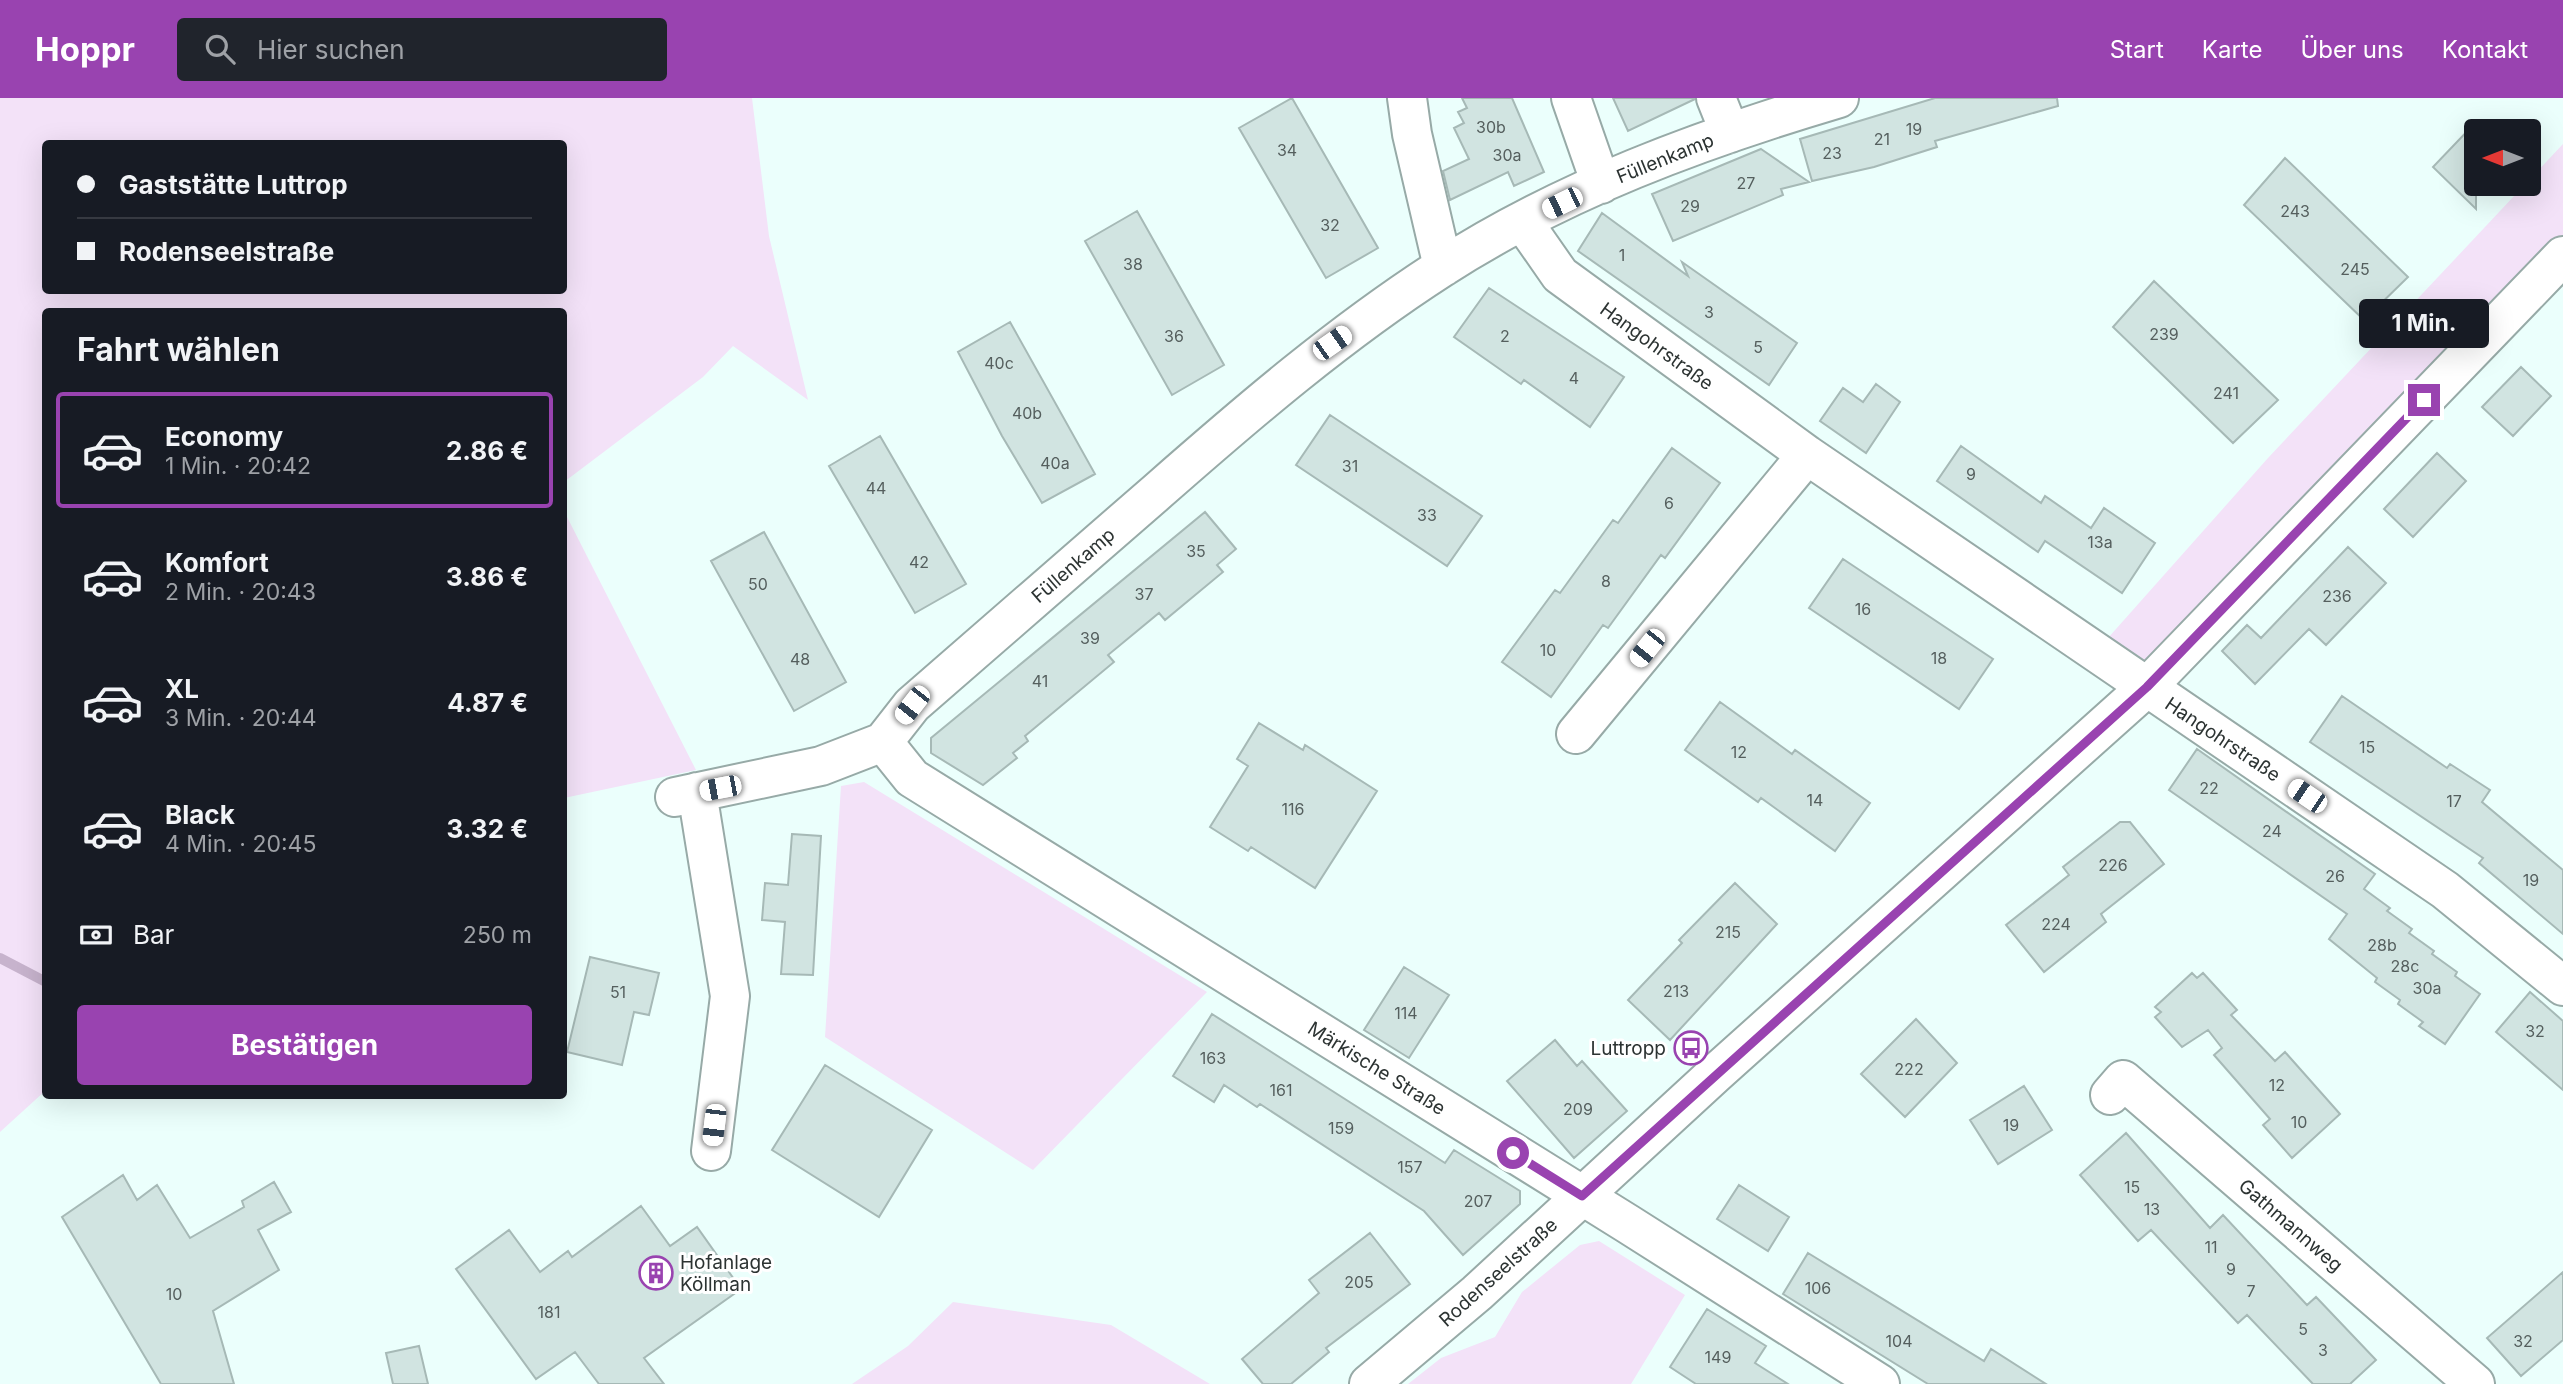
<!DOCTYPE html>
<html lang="de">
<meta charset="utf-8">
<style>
body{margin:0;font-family:Inter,sans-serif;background:#20242c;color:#f1f3f6;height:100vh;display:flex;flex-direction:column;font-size:26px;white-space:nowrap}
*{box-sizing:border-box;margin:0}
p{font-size:23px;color:#9ea1a6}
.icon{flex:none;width:38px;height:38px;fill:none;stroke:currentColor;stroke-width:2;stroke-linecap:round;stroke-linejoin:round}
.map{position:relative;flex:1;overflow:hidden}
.side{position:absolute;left:42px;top:210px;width:525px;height:791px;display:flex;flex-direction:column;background:#171b24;border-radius:7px;box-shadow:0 7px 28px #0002}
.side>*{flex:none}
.banner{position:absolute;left:42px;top:42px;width:525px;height:154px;border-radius:7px;box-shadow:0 7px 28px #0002;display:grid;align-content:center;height:154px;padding:0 35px;background:#171b24}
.needle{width:46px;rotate:270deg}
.fabs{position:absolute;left:2464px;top:21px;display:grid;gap:14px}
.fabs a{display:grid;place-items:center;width:77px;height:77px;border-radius:7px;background:#171b24;box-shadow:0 7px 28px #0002;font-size:35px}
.end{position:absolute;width:32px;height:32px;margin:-16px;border:9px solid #9943b0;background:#fff;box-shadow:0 0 0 4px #fff}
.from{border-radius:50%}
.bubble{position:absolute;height:49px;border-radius:7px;background:#171b24;box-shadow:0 7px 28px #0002;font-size:23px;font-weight:700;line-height:49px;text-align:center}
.car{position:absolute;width:21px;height:42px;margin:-21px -10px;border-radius:9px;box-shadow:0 0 5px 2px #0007;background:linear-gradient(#fff 24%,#345 0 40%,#fff 0 76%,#345 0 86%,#fff 0)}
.banner b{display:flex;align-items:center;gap:24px;height:66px;font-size:26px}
.banner b+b{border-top:2px solid #363941}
.banner i{width:18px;height:18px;background:#f1f3f6}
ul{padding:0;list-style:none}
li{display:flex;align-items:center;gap:21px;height:116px;margin:0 14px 10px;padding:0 21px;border:4px solid transparent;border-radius:7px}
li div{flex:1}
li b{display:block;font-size:26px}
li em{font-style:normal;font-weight:700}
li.current{border-color:#9943b0}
li>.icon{width:63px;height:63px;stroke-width:1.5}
h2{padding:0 35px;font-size:32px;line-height:84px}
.pay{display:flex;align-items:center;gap:18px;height:77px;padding:0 35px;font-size:26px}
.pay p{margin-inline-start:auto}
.cta{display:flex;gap:14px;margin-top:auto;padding:14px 35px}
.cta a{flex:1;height:80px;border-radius:7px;background:#9943b0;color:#fff;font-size:28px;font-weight:700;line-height:80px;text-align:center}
header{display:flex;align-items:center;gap:42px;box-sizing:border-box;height:98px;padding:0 35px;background:#9943b0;color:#fff}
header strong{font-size:33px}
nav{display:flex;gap:38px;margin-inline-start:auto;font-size:24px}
.search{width:490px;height:63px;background:#20242c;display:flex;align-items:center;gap:18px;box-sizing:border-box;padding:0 24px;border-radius:7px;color:#9ea1a6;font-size:26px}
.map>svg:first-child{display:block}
.green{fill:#f3e2f8;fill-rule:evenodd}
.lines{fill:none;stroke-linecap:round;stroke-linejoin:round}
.stream{stroke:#c7b3cd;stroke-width:10}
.building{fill:#d1e4e1;stroke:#a6b9b6;stroke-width:2}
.minor-casing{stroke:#97aaa7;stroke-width:42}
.major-casing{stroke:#97aaa7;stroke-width:42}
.minor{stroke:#fff;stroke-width:38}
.major{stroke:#fff;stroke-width:38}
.route{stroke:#9943b0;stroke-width:9}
.labels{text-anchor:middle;stroke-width:6;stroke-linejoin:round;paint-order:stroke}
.number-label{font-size:16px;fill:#555f5e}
.street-label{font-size:19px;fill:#2c3332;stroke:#fff}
.poi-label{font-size:19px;fill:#2c3332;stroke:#fff;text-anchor:end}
</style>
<header>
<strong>Hoppr</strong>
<div class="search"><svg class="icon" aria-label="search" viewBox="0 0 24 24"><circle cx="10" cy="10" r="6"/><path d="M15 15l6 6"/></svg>Hier suchen</div>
<nav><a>Start</a><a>Karte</a><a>Über uns</a><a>Kontakt</a></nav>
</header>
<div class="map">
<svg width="2563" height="1286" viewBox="0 0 2563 1286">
<rect width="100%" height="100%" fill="#ebfffc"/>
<path class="green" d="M0,0H752L769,138L808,302L733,248L703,279L564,384V214H46L45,993L0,1034ZM46,46H564V192H46Z
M2563,46V152L2147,583L2108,540L2268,360Z
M564,413L696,672L564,700Z
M864,684L1207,894L1033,1072L825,939L841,688Z
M1599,1143L1685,1197L1631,1286H1408L1441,1260L1495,1239L1522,1194L1580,1147Z
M953,1204L1111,1227L1210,1286H852L908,1248Z"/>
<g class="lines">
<path class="stream" d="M0,860L46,884"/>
</g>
<path class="building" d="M1292,0L1378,150L1326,180L1239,30Z
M1462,0H1512L1544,74L1514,88L1508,74L1450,102L1443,73L1469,61L1454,30L1464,25L1458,14L1467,10Z
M1613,0H1695V1L1628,33Z
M1935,0H2057L2058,8L1935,43L1937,49L1874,69L1812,83L1800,41Z
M2476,24V111L2433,69Z
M1761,51L1809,84L1781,91L1783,97L1673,143L1652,96Z
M2285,60L2408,179L2364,222L2244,107Z
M1137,113L1224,267L1172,297L1085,143Z
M1602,115L1688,178L1682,164L1797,245L1769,287L1578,153Z
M2154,183L2278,302L2233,345L2113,229Z
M1489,190L1624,279L1590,329L1524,282L1521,286L1454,239Z
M1010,224L1095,376L1042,405L1002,338L958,254Z
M2521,269L2551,298L2513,338L2482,309Z
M1876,286L1900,304L1866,355L1820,323L1843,290L1863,304Z
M1330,317L1482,418L1447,468L1296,367Z
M880,338L966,486L915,515L829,368Z
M1961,348L2041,405L2045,398L2091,430L2104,410L2155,445L2122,495L2045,443L2038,454L1937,383Z
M1672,350L1720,385L1665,460L1661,457L1608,530L1603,527L1551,599L1502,564L1555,492L1560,495L1613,422L1618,425Z
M2437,355L2466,383L2413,439L2384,411Z
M1205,414L1236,451L1217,467L1223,474L1165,522L1159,515L1108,557L1114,564L1025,638L1028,643L1013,655L1017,660L983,687L931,655V640Z
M764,434L846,584L794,613L711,463Z
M2348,449L2386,485L2326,547L2309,531L2255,586L2222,553L2247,527L2261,540Z
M1843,461L1993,561L1959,611L1809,510Z
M2342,598L2447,670L2450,666L2490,692L2482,704L2563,772V836L2479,765L2483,760L2310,644Z
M1720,604L1792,656L1795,652L1870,705L1835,753L1761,700L1758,704L1685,652Z
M1259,625L1303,652L1305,647L1377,693L1315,790L1251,749L1248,753L1210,729L1248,668L1237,661Z
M2197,651L2375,776L2364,791L2390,810L2387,813L2412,831L2409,835L2434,853L2432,856L2457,874L2455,878L2480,896L2445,946L2419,928L2423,924L2398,906L2400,902L2375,884L2377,880L2329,841L2347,816L2169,692Z
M2120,724H2130L2164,766L2101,816L2106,824L2044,874L2006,827L2069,777L2063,769Z
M792,736L821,738L813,877L781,876L785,824L762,822L765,785L788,787Z
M1735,785L1777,826L1670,942L1628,902L1682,845L1679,842Z
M590,859L659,875L649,917L634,914L622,967L567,954Z
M1404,869L1449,897L1409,960L1364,932Z
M2192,875L2197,880L2203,875L2237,912L2231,917L2275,963L2285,954L2340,1016L2292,1060L2263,1027L2270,1021L2214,957L2222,950L2208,932L2182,949L2155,919L2161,914L2155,909Z
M2530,894L2563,923V992L2496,934Z
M1212,916L1445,1065L1454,1052L1520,1093V1106L1463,1157L1424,1113L1260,1006L1257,1009L1224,987L1214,1004L1173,978Z
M1916,921L1957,965L1905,1019L1861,976Z
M1555,942L1577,968L1582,963L1627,1013L1574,1060L1507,983Z
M825,967L932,1032L879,1119L772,1052Z
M2024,988L2052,1032L1998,1066L1970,1022Z
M2126,1035L2210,1130L2223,1117L2307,1207L2316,1199L2376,1262L2350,1286H2313L2247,1217L2238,1225L2151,1132L2138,1143L2080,1077Z
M123,1077L137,1102L157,1087L190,1140L244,1109L242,1103L274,1084L291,1114L258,1132L279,1172L213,1213L234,1286H161L62,1119Z
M1739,1087L1789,1119L1768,1153L1717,1121Z
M641,1108L670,1148L697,1129L741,1191L644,1260L664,1286H599L575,1254L536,1281L456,1171L509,1132L540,1174L568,1153L572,1159Z
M1370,1135L1410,1186L1326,1250L1329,1254L1291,1286H1263L1242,1261L1319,1195L1309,1182Z
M1808,1155L1984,1263L1991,1251L2046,1286H1928L1783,1196Z
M2563,1174V1242L2521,1278L2487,1240Z
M1707,1211L1766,1248L1755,1265L1788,1286H1696L1670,1269Z
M419,1248L428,1286H393L386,1255Z"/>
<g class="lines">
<defs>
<path id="minor" d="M1407,0L1412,36L1443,169
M1571,0L1601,86
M1716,0L1730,35
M1523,124L1560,177L1807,357L2445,792L2563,888
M1576,636L1807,357
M883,644L912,680L1628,1126L1880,1286
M697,694L730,898L711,1053
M675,699L821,668L883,644L912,607C994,536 1076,464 1158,393C1249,313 1340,235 1441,170C1562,92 1701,41 1839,0
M2110,997L2123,982L2475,1286"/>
<path id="major" d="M1369,1286L1477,1195L1715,976L2147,589L2563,158"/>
</defs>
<use href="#minor" class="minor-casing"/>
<use href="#major" class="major-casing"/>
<use href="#minor" class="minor"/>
<use href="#major" class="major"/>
</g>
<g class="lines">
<path class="route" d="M1513,1055L1582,1098L2147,589L2424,302"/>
</g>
<defs>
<symbol id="bus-ring" viewBox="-11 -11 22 22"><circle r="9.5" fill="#fff" stroke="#9943b0" stroke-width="1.5"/><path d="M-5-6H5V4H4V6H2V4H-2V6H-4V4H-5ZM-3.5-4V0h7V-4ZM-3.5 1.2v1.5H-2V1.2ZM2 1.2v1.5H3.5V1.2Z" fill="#9943b0"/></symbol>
<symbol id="building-ring" viewBox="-11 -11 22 22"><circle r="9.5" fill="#fff" stroke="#9943b0" stroke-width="1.5"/><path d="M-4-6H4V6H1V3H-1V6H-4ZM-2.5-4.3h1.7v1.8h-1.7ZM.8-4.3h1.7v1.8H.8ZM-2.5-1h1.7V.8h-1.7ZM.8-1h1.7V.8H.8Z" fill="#9943b0"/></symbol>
</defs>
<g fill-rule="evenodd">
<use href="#bus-ring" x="1672" y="931" width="38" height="38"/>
<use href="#building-ring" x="637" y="1156" width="38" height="38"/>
</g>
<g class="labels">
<g class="number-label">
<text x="1491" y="35">30b</text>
<text x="1914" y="37">19</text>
<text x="1882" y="47">21</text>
<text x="1287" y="58">34</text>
<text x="1832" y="61">23</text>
<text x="1507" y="63">30a</text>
<text x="1746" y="91">27</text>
<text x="1690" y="114">29</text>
<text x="2295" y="119">243</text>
<text x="1330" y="133">32</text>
<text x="1622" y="163">1</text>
<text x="1133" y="172">38</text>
<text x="2355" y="177">245</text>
<text x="1709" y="220">3</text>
<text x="2164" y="242">239</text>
<text x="1174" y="244">36</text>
<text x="1505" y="244">2</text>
<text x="1758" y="255">5</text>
<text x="999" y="271">40c</text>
<text x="1574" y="286">4</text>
<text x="2226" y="301">241</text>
<text x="1027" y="321">40b</text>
<text x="1055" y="371">40a</text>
<text x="1350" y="374">31</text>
<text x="1971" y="382">9</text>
<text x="876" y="396">44</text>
<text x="1669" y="411">6</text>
<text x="1427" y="423">33</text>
<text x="2100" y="450">13a</text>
<text x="1196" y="459">35</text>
<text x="919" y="470">42</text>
<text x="1606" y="489">8</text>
<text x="758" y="492">50</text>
<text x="1144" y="502">37</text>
<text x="2337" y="504">236</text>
<text x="1863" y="517">16</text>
<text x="1090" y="546">39</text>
<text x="1548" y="558">10</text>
<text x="1939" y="566">18</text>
<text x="800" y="567">48</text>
<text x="1040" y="589">41</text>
<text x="2367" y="655">15</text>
<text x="1739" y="660">12</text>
<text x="2209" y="696">22</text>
<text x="1815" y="708">14</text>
<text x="2454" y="709">17</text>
<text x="1293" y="717">116</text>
<text x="2272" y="739">24</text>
<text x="2113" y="773">226</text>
<text x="2335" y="784">26</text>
<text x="2531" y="788">19</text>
<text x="2056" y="832">224</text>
<text x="1728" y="840">215</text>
<text x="2382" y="853">28b</text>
<text x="2405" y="874">28c</text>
<text x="2427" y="896">30a</text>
<text x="1676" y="899">213</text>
<text x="618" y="900">51</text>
<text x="1406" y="921">114</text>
<text x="2535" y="939">32</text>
<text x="1213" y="966">163</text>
<text x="1909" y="977">222</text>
<text x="2277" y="993">12</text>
<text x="1281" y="998">161</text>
<text x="1578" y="1017">209</text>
<text x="2299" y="1030">10</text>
<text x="2011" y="1033">19</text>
<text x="1341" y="1036">159</text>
<text x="1410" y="1075">157</text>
<text x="2132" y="1095">15</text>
<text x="1478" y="1109">207</text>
<text x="2152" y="1117">13</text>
<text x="2211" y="1155">11</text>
<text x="2231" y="1177">9</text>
<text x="1359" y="1190">205</text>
<text x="1818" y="1196">106</text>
<text x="2251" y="1199">7</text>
<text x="174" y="1202">10</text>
<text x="549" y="1220">181</text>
<text x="2303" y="1237">5</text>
<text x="1899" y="1249">104</text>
<text x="2523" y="1249">32</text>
<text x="2323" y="1258">3</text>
<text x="1718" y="1265">149</text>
</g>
<g class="street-label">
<text transform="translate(1665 60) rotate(-22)" y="7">Füllenkamp</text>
<text transform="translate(1657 248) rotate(36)" y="7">Hangohrstraße</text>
<text transform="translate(1073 467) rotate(-41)" y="7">Füllenkamp</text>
<text transform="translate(2223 641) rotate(34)" y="7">Hangohrstraße</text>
<text transform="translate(1377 970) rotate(32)" y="7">Märkische Straße</text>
<text transform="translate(2291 1127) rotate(41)" y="7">Gathmannweg</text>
<text transform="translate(1498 1174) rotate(-42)" y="7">Rodenseelstraße</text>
</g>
<g class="poi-label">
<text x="1666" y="957">Luttropp</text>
<text x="680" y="1171" text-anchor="start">Hofanlage<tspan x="680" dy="22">Köllman</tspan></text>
</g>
</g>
</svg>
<div class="fabs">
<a><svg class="needle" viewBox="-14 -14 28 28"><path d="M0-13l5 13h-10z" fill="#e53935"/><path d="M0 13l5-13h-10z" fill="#9ea1a6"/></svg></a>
</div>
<i class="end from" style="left:1513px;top:1055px"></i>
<i class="end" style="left:2424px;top:302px"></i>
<div class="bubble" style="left:2359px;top:201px;width:130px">1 Min.</div>
<i class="car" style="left:1562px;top:105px;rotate:244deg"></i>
<i class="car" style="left:1332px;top:245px;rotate:55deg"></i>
<i class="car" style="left:1647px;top:550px;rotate:219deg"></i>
<i class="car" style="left:912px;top:607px;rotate:218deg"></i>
<i class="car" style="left:720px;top:690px;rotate:259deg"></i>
<i class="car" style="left:2307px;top:698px;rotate:304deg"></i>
<i class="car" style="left:714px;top:1027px;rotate:187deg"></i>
<div class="banner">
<b><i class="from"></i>Gaststätte Luttrop</b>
<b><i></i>Rodenseelstraße</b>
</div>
<section class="side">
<h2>Fahrt wählen</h2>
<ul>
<li class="current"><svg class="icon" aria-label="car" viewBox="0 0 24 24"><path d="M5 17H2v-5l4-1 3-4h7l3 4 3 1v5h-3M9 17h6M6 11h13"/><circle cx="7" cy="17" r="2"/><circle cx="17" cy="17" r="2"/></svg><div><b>Economy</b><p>1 Min. · 20:42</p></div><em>2.86 €</em></li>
<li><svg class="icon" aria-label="car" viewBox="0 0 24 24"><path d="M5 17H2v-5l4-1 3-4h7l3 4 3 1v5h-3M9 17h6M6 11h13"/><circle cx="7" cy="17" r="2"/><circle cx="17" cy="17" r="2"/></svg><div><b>Komfort</b><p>2 Min. · 20:43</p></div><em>3.86 €</em></li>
<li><svg class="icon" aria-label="car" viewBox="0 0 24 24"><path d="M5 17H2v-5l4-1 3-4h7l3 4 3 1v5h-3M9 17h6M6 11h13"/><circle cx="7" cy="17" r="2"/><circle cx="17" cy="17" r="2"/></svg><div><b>XL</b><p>3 Min. · 20:44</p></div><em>4.87 €</em></li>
<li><svg class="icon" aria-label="car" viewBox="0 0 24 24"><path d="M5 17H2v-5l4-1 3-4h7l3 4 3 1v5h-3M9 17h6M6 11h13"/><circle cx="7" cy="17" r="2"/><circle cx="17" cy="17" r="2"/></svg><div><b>Black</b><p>4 Min. · 20:45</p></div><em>3.32 €</em></li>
</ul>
<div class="pay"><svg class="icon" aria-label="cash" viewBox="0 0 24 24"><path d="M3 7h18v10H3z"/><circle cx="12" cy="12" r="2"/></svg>Bar<p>250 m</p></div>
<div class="cta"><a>Bestätigen</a></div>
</section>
</div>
